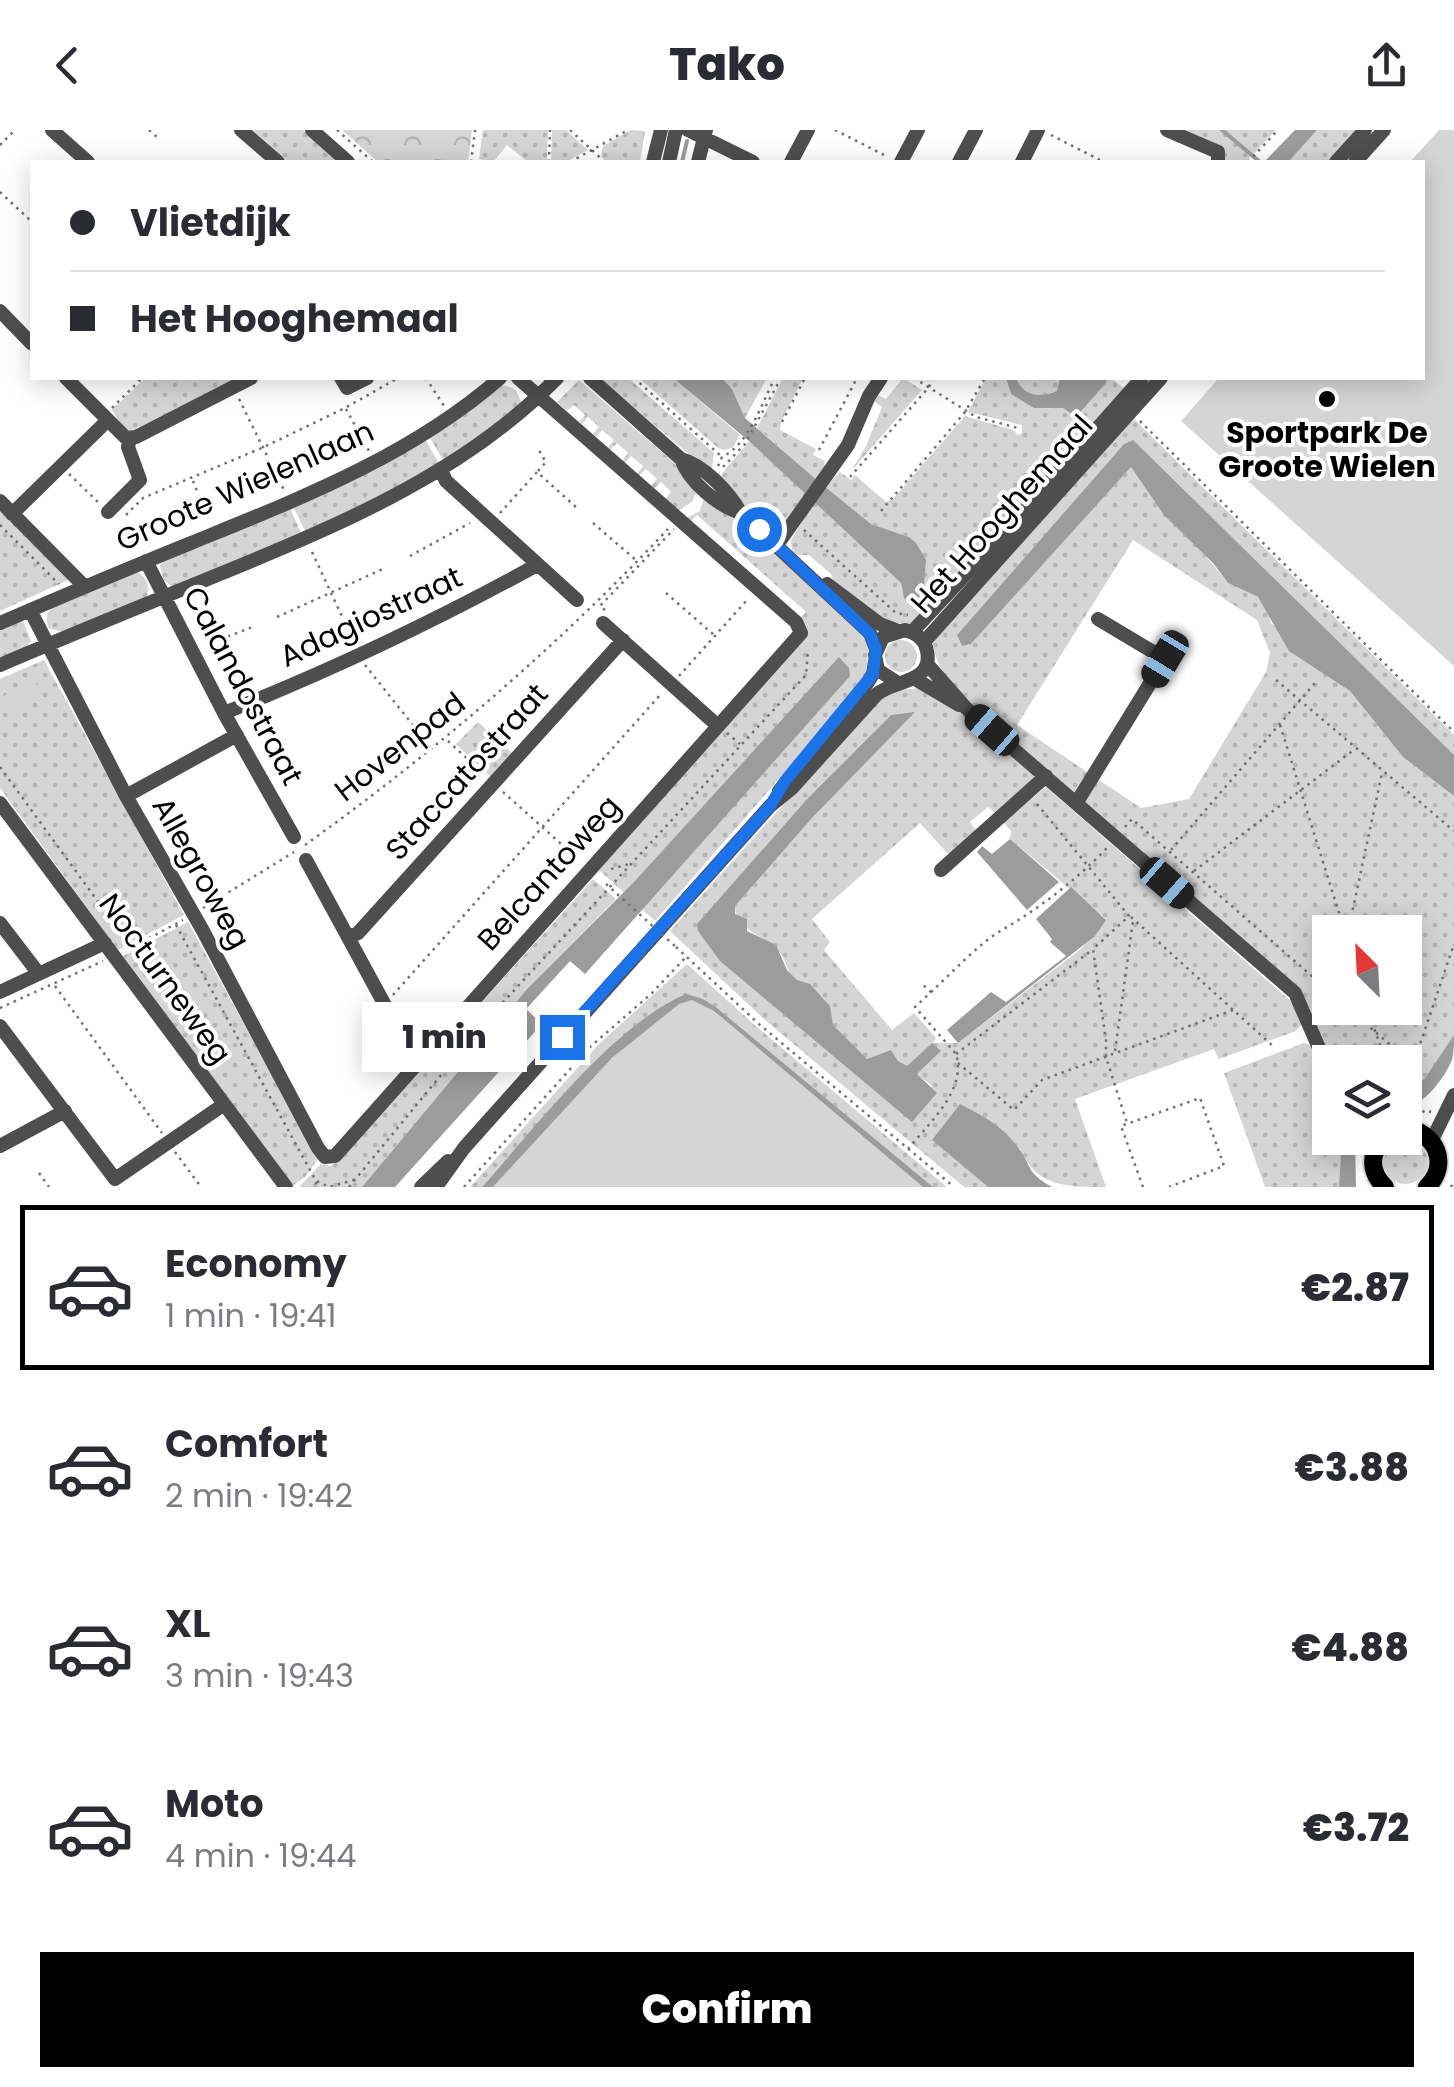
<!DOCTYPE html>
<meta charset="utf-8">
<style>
body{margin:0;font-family:Poppins,sans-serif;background:#f7f7f7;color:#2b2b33;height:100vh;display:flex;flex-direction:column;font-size:38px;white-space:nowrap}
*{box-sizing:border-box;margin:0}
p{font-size:32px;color:#7c7c81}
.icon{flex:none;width:55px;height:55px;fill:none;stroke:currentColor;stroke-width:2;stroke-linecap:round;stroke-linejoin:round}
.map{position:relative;height:1057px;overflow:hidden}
.drawer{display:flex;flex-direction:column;background:#fff;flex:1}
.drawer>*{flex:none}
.guide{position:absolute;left:30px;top:30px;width:1395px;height:220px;border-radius:0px;box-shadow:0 5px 25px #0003;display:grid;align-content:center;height:220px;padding:0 40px;background:#fff}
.needle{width:65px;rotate:336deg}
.buttons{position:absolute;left:1312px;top:785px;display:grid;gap:20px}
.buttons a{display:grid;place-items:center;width:110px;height:110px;border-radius:0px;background:#fff;box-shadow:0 5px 25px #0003;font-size:50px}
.end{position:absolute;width:45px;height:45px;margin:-22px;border:12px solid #1a73e8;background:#fff;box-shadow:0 0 0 5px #fff}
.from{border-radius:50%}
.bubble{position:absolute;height:70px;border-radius:0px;background:#fff;box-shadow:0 5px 25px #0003;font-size:32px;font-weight:800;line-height:70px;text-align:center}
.car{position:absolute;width:30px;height:60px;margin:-30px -15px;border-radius:12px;box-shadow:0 0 8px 2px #0007;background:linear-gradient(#222 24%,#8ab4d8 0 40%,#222 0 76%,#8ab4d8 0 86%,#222 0)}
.guide b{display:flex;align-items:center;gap:35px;height:95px;font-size:38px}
.guide b+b{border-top:2px solid #e1e1e2}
.guide i{width:25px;height:25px;background:#2b2b33}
ul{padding:18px 0 0;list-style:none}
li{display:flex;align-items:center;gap:30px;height:165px;margin:0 20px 15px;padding:0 20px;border:5px solid transparent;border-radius:0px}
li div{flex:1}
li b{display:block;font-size:38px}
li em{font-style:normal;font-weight:800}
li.active{border-color:#000}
li>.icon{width:90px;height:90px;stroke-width:1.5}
.primary-button{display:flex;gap:20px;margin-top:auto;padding:20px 40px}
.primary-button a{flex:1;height:115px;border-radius:0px;background:#000;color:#fff;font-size:40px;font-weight:800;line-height:115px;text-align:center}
header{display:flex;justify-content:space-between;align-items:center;height:130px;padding:0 40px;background:#fff;font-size:45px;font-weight:800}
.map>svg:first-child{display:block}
.grass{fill:url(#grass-dots);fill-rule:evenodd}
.forest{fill:url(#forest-crowns)}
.garden{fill:#d5d5d5}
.water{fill:#9c9c9c}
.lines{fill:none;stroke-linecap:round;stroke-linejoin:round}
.stream{stroke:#9c9c9c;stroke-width:4}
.major-casing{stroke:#dbdbdb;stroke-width:22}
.path{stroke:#707070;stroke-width:2.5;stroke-dasharray:2.5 5;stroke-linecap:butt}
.minor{stroke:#4e4e4e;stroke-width:14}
.major{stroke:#000;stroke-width:18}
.path-bridge{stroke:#707070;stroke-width:2.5;stroke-dasharray:2.5 5;stroke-linecap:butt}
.route{stroke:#1a73e8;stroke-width:12}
.poi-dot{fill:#000;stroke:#fff;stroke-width:4}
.labels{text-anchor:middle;stroke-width:8;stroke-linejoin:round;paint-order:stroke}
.poi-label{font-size:30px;font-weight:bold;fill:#000;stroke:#fff}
.street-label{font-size:30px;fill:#000;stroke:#fff}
</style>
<header><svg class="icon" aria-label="back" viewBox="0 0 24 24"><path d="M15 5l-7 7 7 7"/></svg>Tako<svg class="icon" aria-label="share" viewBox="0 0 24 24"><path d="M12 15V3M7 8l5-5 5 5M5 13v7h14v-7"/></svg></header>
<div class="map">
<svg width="1454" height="1057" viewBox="0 0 1454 1057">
<defs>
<pattern id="grass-dots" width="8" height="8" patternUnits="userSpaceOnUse" patternTransform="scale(2.5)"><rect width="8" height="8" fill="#d5d5d5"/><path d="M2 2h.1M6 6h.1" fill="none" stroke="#b5b5b5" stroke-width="1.8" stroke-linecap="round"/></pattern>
<pattern id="forest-crowns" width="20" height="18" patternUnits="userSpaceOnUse" patternTransform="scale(2.5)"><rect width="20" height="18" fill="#d5d5d5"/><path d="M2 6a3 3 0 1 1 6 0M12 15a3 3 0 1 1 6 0" fill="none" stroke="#b5b5b5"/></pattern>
</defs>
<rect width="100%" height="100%" fill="#fff"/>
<path class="grass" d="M252,0H303L339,32H289Z
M483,0H548L547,32H528L507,15L493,32L479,29Z
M552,0H566L588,20L566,32H551Z
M631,0L645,1L640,32H608L601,27L603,16Z
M1180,0H1276L1246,32H1224Z
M1317,0H1360L1330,32H1292L1289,30Z
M145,248H239L131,301L123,298L112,280Z
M599,248H628L714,323L711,343Z
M639,248H673L740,305L732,318L724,320L718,318Z
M722,248H767L745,288L732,259Z
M783,248H803L781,292L780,300L816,319L813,325L825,331L824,339L817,350L757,298Z
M903,248L922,260L852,340L866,316L882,277L874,271L877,265L886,269Z
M986,248H1006L1011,264C1054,291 1067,275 1106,253V248H1111L1126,260L940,469L910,495L883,490L835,455L831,444L809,425H797L792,421L791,410L815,372L901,453L904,468L909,407L871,394L826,357L840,342L851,350L855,345L886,372L893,369L965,286L1013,300L1018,305L1022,303V295L968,282Z
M1016,248H1060L1061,251L1057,261C1039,268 1024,268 1016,248Z
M579,250L672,331L698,358L692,372L678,381L665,370L671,362L661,352L654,359L651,356L657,349L646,339L639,346L637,344L643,336L631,326L625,333L622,331L628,323L617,313L610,320L608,317L614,310L602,300L596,307L593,304L599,297L588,287L582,294L579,292L585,285L574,275L567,281L557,272Z
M500,254C518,261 514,255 522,274L444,332L429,306Z
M1131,286L1454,605V626L1124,314L957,505L962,516L971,514L1131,337L1228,453L1258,467L1268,480L1271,493L1318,539L1350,561L1403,627L1454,666V905L1425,948L1405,962V932H1331L1310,878L1286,849L975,576C954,556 936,542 933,512ZM1133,410L1257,490L1270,523L1266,542L1189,669L1141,678L1017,595ZM1330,802H1405V878H1330Z
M425,309L440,335L306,403L293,376Z
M749,311L807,364L780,401L772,402L719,350C727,333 739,326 749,311Z
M704,368L737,388L864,503L868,518L866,549L655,791L599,740L805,507L807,498L800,489L806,482L697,385L690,392L686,388L700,381Z
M290,378L302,405L172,457L163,449L160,436L164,431Z
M0,380L68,450L0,481Z
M137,442C149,448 151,459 145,470L63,502L49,498C44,486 48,481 57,473Z
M23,491L31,511L25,519L0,530V497Z
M885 526a16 16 0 1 1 32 0a16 16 0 1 1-32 0Z
M44,530L184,785L118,820L0,658V549Z
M923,558L974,590L1034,644V653L997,684L988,677L970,692L977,702L948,724L920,693L812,789L830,812L824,820L892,900L914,883L936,908L933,913H958L1081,819L1106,789L1010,709L1011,701L1003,692L1046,657L1295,875L1302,894L1296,901L1219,929L1214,919L1075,969L1106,1057C1065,1057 1037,1057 1020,1019L932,1009L988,1057H964L765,890L670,801L882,565L896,560ZM913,583L813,687L735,776C734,800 767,806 781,824C787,832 786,843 797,850C808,857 819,860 827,873C831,880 830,889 833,896C840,909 856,920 867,929L885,924L907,937L932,913L940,922L917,944L932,956L912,991L697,794L807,669L891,585Z
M478,592L512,623L491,647L456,614Z
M593,749L616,769L527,859L362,1057H299L322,1033L330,1036L338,1032Z
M188,792L318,1029L305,1047L292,1056L123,826Z
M687,834L758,898L947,1057H933L717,878L595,931L482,1057H470L599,914Z
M1304,913L1310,915L1330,955V1008H1343L1341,1051L1339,1057H1265L1224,943Z
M1382 1031a23 23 0 1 1 46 0a23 23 0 1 1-46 0Z"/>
<path class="forest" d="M342,0H472L468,32H378Z"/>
<path class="garden" d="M1439,0H1454V536L1181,291L1219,248H1422V32H1410Z
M33,549L43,567L9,586L0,568Z
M692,870L714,881L923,1057H493L612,928L679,874Z"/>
<path class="water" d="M1295,0H1317L1290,30L1292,32H1264Z
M673,248H722L732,259L745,288L817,350L871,394L909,407L916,413L926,430L923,468L913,477L904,468L901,453L749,311Z
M1006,248H1016C1024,267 1039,268 1057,261L1060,248H1106V253L1076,287L1063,278H1034L1011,264Z
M1133,310L1454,625V666L1403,627L1350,561L1289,521L1258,467L1228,453L1213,433L1164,385L1131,337L971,514L962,516L957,505L1124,314Z
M839,527L849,538L850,546L585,844L570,831L526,879L542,894L395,1057H362L527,859L634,752Z
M915,582L813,687L735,776V784L747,789V801L776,815L787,840L797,850L810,854L830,876L833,895L867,929L891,920L898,931L907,936L932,913L941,921L917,944L937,963L912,992L720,831L698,801L697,794L807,669L891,585Z
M1010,709L1059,752L1027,780L977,722L982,716L992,724Z
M1071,757L1106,790L1095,806L958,913L947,900L991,862L1006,872L1066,826L1050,812L1052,809L1036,789Z
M686,864L703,869L717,878L933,1057H923L714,881L692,870L679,874L612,928L493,1057H482C535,998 613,895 686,864Z
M1454,905C1454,913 1454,923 1452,930C1445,947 1424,976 1405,977V962L1425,948Z
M960,974C982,985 1002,996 1017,1016C1032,1035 1025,1042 1052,1057H988L932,1010Z
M1355,1008L1356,1057H1339L1342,1009Z"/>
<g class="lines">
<path class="stream" d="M1222,0L1260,32
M682,32L687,11"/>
<defs>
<path id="major" d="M1405,998C1436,1002 1450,1034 1427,1057
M1383,1008C1370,1024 1369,1042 1385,1057"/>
</defs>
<use href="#major" class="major-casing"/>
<path class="path" d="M149,0L157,7
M337,0L373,32
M570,0L605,32
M835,0L888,27
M1051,5L1100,30
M0,15L15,0
M471,32L475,0
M549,32L550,0
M570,32L628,0
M1248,32L1278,0
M0,62L32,92
M426,248L444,276
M634,248L721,326
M914,248L976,287L1018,298
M239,269L284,360
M112,278L142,248
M346,279L369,321
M1140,291L1454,602
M782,292L805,248
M819,320L857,248
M718,336L722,327C750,313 761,274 775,248
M723,337L745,314L781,248
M538,341L546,332L538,319
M69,344L99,373
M850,347L929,257L933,248
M193,351L209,390
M755,376L780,385
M881,381L965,282L985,248
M500,383L537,342L577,378
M126,385L143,368L264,317L345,278L398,248
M593,393L637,431
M0,395L59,454
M804,400L896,483L908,485
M312,422L353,510
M410,426L470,393
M666,463L714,505
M605,480L600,476L674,399
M277,487L385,438
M207,515L252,497
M365,535L432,619
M679,546L747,470
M1276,550L1454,701
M1280,595L1345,802
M727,603L740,614
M448,611L483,643
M0,637L131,817
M503,662L579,730
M1037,674L1129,786L1093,819L1106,911V927L1127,993
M1125,697L1132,689L1330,862
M305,715C436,621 557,517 668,399
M1171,720L1315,553
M611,739L633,733
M1194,741L1355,619
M203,778L294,722
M1131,787L1274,917
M176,795L316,1051L317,1057
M1348,802L1382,643
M676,817L760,895L954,1057
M129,819L183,790
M55,856L162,1003
M931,862C952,843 978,814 1002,800C1041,777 1075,751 1107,718
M393,865L660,565
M0,878L103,831
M1348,878L1412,934
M1367,878L1386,932
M1320,889L1330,877
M1115,921L1133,791
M956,924L1092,820
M958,933L1014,980L1042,950L1233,880
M1405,947L1413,935L1454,814
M1416,986L1426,980L1431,982
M908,1019C929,993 967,960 956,924L915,877L931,862L923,855
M175,1022L201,1057
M39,1043L49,1057
M317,1051L329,1057L357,1049
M349,1057L483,894L806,545L808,519
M464,1057L590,917L652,863L685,828
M1143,1057L1121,996L1200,968L1224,1036L1169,1057
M1451,1057L1454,1052"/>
<path class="minor" d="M52,0L88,32
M241,0L278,32
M312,0L348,32
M688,0L753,32
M1167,0L1218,22V32
M653,32L661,0
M669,32L676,0
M698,32L706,0
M791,32L808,0
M901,32L918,0
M959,32L976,0
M1022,32L1038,0
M1336,32L1365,0
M1355,32L1384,0
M0,181L32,214
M66,248L108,290
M341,248L347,258L367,248
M590,248L681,329C704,335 729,362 741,383L870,503L876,519
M681,329C689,352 718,376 741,383
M441,340L446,351L577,470
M0,371L85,457
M108,382L140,350L128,317L130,309
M12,384L108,290L126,308L136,307L251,248
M777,415L848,315L869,266L881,248
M146,431L224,583L294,707
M827,454L880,494L896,500
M30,480L126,666L202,799L318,1018L325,1027L335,1026L801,503L796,492L518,248
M0,493C63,466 127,439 191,413C299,369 411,326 500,248
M603,493L718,596
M912,502L1008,399L1142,248
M924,512L1161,248
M927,534L965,577L1295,863L1330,943
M0,535C77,502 154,471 232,439C349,391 468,339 557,248
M915,549L959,575
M224,583C332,540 435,491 537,435
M779,661L866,555L873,544L875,531
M126,666L237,605
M1077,672L1165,529L1098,489
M0,673L286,1057
M306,730L417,934
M941,740L1046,646
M0,793L39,844
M349,807L358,803L623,510
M0,862L105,813
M0,896L115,1049L223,975
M1432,1010L1454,965
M0,1016L65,981
M421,1057L448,1031
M436,1057L464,1018L770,676L792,658L877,564C894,550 934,553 927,521C925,509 916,503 905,500L883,507L875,525L878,540L898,553"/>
<use href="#major" class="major"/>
<path class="path-bridge" d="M606,754L676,817"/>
</g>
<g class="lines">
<path class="route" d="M562,907L770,676L785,651L873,544L876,519L870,504L759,399"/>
</g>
<circle class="poi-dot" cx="1327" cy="269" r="10"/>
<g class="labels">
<g class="poi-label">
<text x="1327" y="313">Sportpark De<tspan x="1327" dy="34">Groote Wielen</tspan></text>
</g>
<g class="street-label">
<text transform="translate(245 356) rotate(-24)" y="10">Groote Wielenlaan</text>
<text transform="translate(1002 384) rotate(-48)" y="10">Het Hooghemaal</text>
<text transform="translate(371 487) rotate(-25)" y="10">Adagiostraat</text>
<text transform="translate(243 556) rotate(62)" y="10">Calandostraat</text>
<text transform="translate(400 617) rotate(-38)" y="10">Hovenpad</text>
<text transform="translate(467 642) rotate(-48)" y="10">Staccatostraat</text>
<text transform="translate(201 743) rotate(61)" y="10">Allegroweg</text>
<text transform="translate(549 743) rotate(-48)" y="10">Belcantoweg</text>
<text transform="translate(165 849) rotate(54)" y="10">Nocturneweg</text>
</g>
</g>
</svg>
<div class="buttons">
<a><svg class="needle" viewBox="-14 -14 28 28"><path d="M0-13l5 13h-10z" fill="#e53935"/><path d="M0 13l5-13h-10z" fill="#7c7c81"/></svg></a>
<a><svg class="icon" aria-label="layers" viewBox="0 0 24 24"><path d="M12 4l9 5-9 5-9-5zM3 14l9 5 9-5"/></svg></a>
</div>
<i class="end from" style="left:759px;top:399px"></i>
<i class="end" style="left:562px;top:907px"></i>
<div class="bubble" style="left:362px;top:872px;width:165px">1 min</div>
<i class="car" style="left:1165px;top:529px;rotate:211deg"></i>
<i class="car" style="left:992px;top:600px;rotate:311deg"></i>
<i class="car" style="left:1167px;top:753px;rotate:131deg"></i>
<div class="guide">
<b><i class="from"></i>Vlietdijk</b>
<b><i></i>Het Hooghemaal</b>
</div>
</div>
<section class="drawer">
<ul>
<li class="active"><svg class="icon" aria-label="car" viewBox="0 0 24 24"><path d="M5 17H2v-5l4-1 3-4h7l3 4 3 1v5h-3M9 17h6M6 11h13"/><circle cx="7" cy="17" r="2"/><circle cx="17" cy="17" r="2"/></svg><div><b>Economy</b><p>1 min · 19:41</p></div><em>€2.87</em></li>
<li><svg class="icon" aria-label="car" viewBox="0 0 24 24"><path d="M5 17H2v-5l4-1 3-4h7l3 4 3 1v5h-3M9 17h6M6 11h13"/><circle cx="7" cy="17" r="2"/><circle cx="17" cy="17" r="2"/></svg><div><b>Comfort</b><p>2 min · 19:42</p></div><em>€3.88</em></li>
<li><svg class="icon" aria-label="car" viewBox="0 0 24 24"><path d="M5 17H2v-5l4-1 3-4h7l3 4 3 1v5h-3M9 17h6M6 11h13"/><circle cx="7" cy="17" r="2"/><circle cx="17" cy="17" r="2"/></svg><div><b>XL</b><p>3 min · 19:43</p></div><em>€4.88</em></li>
<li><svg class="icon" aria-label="car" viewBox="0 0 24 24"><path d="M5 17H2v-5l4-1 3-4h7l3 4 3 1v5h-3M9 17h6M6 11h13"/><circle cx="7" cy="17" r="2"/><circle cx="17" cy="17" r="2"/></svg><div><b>Moto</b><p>4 min · 19:44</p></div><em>€3.72</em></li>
</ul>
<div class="primary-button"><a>Confirm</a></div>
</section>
